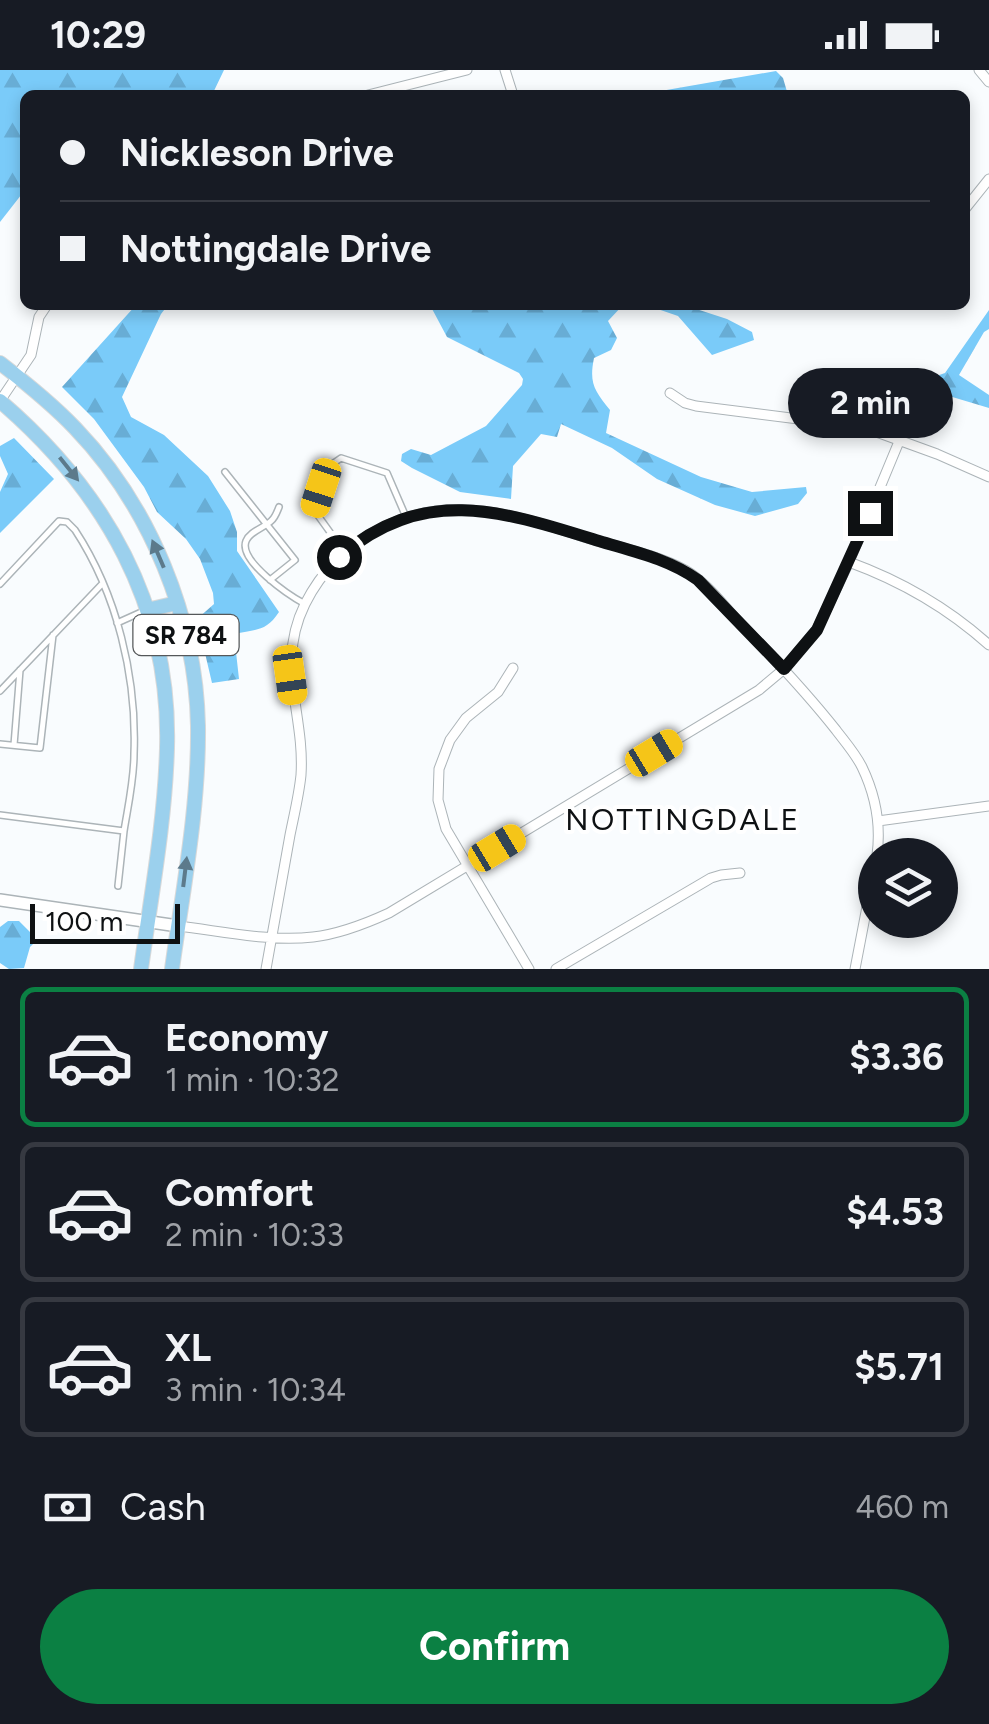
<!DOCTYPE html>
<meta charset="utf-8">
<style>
body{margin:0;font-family:Figtree,sans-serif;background:#20242c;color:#f1f3f6;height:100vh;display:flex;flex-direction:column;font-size:38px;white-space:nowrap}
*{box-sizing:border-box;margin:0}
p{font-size:32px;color:#9ea1a6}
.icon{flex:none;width:55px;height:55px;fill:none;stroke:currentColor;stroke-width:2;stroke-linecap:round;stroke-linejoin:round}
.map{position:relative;height:899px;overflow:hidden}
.drawer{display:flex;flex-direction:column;background:#171b24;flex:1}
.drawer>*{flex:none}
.banner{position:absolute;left:20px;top:20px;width:950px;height:220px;border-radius:15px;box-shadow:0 5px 15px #0003;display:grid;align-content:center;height:220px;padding:0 40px;background:#171b24}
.tools{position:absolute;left:858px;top:768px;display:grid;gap:20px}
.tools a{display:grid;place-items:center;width:100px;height:100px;border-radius:50%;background:#171b24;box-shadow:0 5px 15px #0003;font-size:50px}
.scale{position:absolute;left:30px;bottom:25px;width:150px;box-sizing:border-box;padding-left:10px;border:5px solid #0e1113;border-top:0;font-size:28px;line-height:35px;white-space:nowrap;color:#0e1113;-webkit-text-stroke:8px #fff;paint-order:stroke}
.end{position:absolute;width:45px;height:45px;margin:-22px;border:12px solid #0e1113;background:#fff;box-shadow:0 0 0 5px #fff}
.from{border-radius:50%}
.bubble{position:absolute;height:70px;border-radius:35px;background:#171b24;box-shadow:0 5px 15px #0003;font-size:32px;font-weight:700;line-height:70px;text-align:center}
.car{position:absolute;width:30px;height:60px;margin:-30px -15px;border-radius:12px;box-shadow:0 0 8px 2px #0007;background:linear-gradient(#f5c518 24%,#345 0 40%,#f5c518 0 76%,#345 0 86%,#f5c518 0)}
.banner b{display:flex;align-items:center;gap:35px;height:95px;font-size:38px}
.banner b+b{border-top:2px solid #363941}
.banner i{width:25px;height:25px;background:#f1f3f6}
ul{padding:18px 0 0;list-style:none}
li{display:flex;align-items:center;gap:30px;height:140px;margin:0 20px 15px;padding:0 20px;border:5px solid #363941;border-radius:15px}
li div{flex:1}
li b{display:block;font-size:38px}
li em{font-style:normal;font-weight:700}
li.current{border-color:#0b8043}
li>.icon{width:90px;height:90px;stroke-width:1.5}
.pay{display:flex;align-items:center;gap:25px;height:110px;padding:0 40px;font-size:38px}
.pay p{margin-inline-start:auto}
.action{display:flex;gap:20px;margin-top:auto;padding:20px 40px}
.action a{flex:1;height:115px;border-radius:60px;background:#0b8043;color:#fff;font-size:40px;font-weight:700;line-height:115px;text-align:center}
.status{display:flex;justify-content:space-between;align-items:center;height:70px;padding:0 50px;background:#171b24;direction:ltr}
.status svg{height:28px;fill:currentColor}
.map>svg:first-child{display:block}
.forest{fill:url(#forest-firs)}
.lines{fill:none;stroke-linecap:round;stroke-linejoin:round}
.service-casing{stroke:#acb4b8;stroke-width:8}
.minor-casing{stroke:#acb4b8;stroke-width:11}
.tertiary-casing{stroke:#acb4b8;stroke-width:14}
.primary-casing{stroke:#d8d9d9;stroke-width:16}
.service{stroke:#fff;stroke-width:5}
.minor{stroke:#fff;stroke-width:9}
.tertiary{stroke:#fff;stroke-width:11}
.primary{stroke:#9bd0ed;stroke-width:14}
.oneway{fill:#5c7a8b}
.route{stroke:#0e1113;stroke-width:12}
.labels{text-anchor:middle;stroke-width:8;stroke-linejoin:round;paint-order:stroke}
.shield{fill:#fff;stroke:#56585a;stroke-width:2.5}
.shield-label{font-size:25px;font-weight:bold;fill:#0e1113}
.neighbourhood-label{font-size:30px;letter-spacing:2.5px;fill:#0e1113;stroke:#fff}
</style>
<div class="status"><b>10:29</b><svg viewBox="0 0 49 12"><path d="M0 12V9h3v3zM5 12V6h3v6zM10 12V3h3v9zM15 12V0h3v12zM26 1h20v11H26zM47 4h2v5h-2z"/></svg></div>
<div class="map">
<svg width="989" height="899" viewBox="0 0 989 899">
<defs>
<pattern id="forest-firs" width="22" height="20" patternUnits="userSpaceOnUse" patternTransform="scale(2.5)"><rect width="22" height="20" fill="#7acbf9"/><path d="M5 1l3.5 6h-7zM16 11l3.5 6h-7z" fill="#68add5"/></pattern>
</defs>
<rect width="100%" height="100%" fill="#f9fcfe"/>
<path class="forest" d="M0,0H224L212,25H25V120L0,152Z
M776,1L783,8L788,25H653L655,22Z
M136,235H168L161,244L122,327L131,347L164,365L208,406L230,441L237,462V481L279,542C266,562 256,559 234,564L239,609L212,613L197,549L214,534L213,523L200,489L186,469L157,442L144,417L94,349L62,317Z
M430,235H623L608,251L617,268L611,280L594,288C589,313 594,320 610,340L606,363L701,407L752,422L806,417L807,423L798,434L755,446L715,435L657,409L612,378L561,354L557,367L541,364L513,396L511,429L460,422L412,398L401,391L402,384L411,379L431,385L486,356L522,315L523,309L519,303L447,267Z
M646,235H684L727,249L752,262L754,270L712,285L678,246Z
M989,240V259L984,262L959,305L989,325V338L939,323L922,311L945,303Z
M14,368L54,409L0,463V422L8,404L0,386V376Z
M8,851H19L33,865L36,871L30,877L24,898L9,899L0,893V857Z"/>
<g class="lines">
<defs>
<path id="service" d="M225,402L295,490L270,510
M279,437C277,442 275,448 271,451C264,458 250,461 246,471C238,491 290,526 305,534
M345,483L314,440L328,397L341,388L387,403L406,447
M0,514L59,451L67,452L75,460C117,524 137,607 134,684C134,710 128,736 124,761L0,745
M117,553L146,540
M0,621L103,513
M0,674L40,678L53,565
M14,675L20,600
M118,816L124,761"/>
<path id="minor" d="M505,0L513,25
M979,0L989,12
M368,25L467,0
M965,139L989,109
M670,323L685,333L696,336L846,355L871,360L937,384L989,407
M0,331L31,285L39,247L47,235
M849,492C901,511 947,537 989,575
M513,598L498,622L466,648L450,670L439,699L438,730L446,759L529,899
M878,751L989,736
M178,856C221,861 269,872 313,867C340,864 365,854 389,843L759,620L784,599L817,559L849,492L915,333
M266,899C274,854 282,809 290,765C294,745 299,725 301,705C305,643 275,595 305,534C338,468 410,432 481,441C518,445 556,458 591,469C622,478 657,485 685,500C706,512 723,535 739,552C773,587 806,622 836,660C845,672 855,683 862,697C875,724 881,755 877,785
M556,899L711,808L721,805L740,803
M855,899L875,795"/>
<path id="tertiary" d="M0,830L178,856"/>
<path id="primary" d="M0,293C26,313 52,334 75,358C150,436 196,548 198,656C199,737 183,819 172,899
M0,331C105,421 171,536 167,678C165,752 151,826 141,899
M147,540L177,533"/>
</defs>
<use href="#service" class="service-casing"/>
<use href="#minor" class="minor-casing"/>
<use href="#tertiary" class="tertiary-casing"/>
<use href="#primary" class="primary-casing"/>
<use href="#service" class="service"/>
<use href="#minor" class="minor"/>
<use href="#tertiary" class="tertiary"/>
<use href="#primary" class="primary"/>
</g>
<defs><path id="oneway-solid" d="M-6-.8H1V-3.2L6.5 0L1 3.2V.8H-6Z" transform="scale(2.5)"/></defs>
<g class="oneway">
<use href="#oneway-solid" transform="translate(69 399) rotate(51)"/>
<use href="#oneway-solid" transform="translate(158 484) rotate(-113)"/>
<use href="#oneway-solid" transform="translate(185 802) rotate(-83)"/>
</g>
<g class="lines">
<path class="route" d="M339,487C424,414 503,441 599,471C632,481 669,489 698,510L784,599L817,560L870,443"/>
</g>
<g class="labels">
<rect class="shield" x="133.5" y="545" width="105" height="40" rx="8"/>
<g class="shield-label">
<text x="186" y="574">SR 784</text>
</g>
<g class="neighbourhood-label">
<text x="683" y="760">NOTTINGDALE</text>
</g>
</g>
</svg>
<div class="tools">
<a><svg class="icon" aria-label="layers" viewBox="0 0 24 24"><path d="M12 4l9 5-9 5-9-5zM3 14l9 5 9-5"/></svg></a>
</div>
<div class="scale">100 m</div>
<i class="end from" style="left:339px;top:487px"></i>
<i class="end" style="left:870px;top:443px"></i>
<div class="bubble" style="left:788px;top:298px;width:165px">2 min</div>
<i class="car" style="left:321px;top:418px;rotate:198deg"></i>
<i class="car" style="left:290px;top:605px;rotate:172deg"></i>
<i class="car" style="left:654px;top:683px;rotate:59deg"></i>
<i class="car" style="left:497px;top:778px;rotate:59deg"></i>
<div class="banner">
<b><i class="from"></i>Nickleson Drive</b>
<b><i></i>Nottingdale Drive</b>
</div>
</div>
<section class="drawer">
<ul>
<li class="current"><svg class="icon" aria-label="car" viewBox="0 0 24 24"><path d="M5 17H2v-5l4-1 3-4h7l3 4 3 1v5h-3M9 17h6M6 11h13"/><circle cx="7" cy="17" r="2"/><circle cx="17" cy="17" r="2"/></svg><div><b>Economy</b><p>1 min · 10:32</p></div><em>$3.36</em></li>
<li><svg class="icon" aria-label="car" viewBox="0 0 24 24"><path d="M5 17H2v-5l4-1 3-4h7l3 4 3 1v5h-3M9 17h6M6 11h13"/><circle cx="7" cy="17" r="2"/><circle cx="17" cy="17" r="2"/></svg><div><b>Comfort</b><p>2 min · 10:33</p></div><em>$4.53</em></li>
<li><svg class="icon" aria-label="car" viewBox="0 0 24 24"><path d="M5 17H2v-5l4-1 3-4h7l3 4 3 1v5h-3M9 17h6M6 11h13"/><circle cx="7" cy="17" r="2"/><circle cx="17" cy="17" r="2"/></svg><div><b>XL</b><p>3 min · 10:34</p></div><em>$5.71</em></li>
</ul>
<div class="pay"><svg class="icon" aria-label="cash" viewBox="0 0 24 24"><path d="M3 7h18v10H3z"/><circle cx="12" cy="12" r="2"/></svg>Cash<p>460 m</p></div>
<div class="action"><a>Confirm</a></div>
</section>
